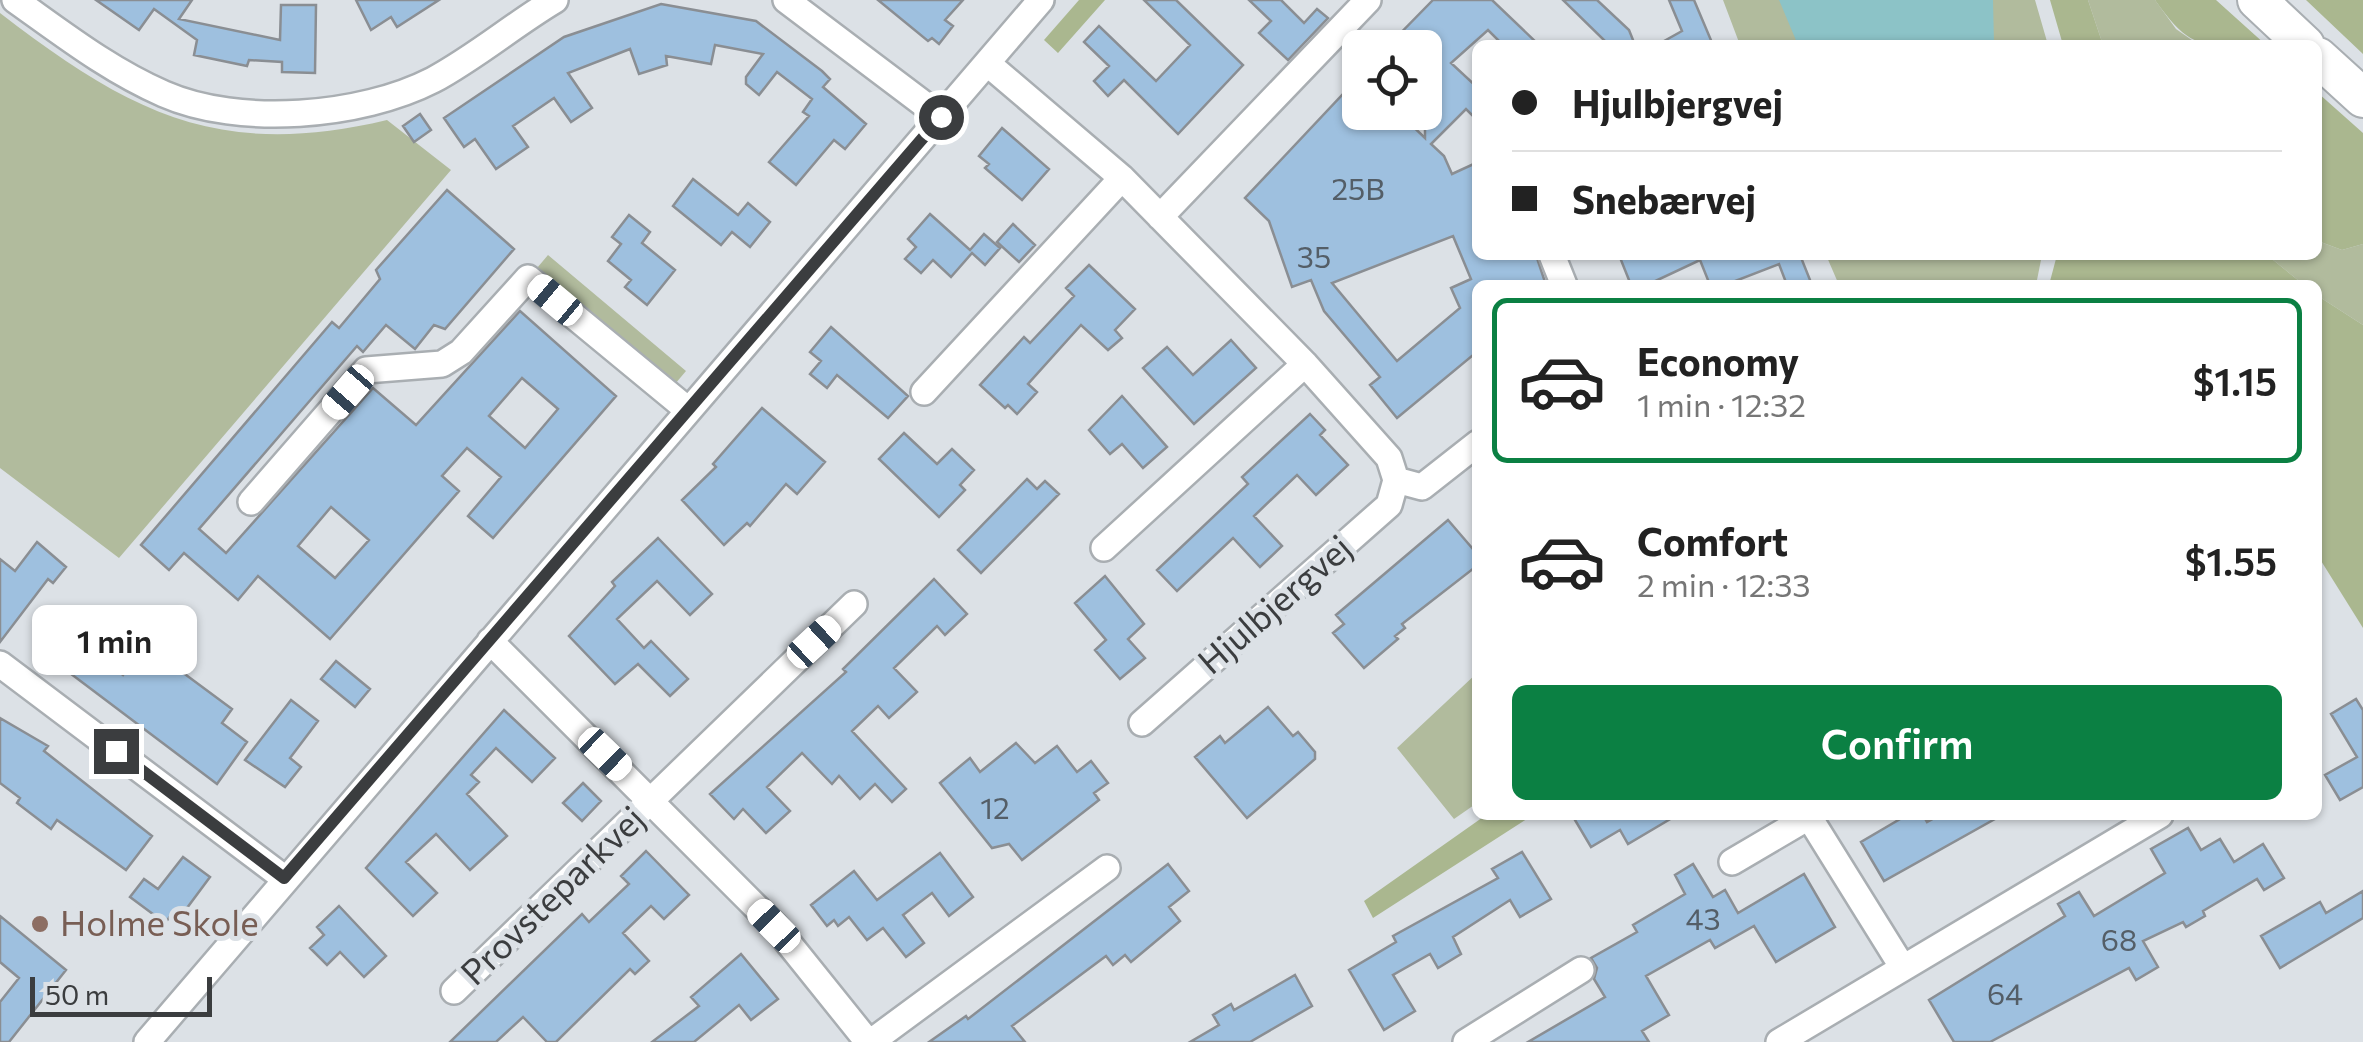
<!DOCTYPE html>
<meta charset="utf-8">
<style>
body{margin:0;font-family:Commissioner,sans-serif;background:#f6f6f6;color:#222;height:100vh;display:flex;flex-direction:column;font-size:38px;white-space:nowrap}
*{box-sizing:border-box;margin:0}
p{font-size:32px;color:#767676}
.icon{flex:none;width:55px;height:55px;fill:none;stroke:currentColor;stroke-width:2;stroke-linecap:round;stroke-linejoin:round}
.map{position:relative;flex:1;overflow:hidden}
.side{position:absolute;left:1472px;top:280px;width:850px;height:540px;display:flex;flex-direction:column;background:#fff;border-radius:15px;box-shadow:0 2px 8px #0004}
.side>*{flex:none}
.hud{position:absolute;left:1472px;top:40px;width:850px;height:220px;border-radius:15px;box-shadow:0 2px 8px #0004;display:grid;align-content:center;height:220px;padding:0 40px;background:#fff}
.buttons{position:absolute;left:1342px;top:30px;display:grid;gap:20px}
.buttons a{display:grid;place-items:center;width:100px;height:100px;border-radius:15px;background:#fff;box-shadow:0 2px 8px #0004;font-size:50px}
.scale{position:absolute;left:30px;bottom:25px;width:182px;box-sizing:border-box;padding-left:10px;border:5px solid #3b3d3f;border-top:0;font-size:28px;line-height:35px;white-space:nowrap;color:#3b3d3f;-webkit-text-stroke:8px #dce1e6;paint-order:stroke}
.end{position:absolute;width:45px;height:45px;margin:-22px;border:12px solid #3b3d3f;background:#fff;box-shadow:0 0 0 5px #fff}
.from{border-radius:50%}
.bubble{position:absolute;height:70px;border-radius:15px;background:#fff;box-shadow:0 2px 8px #0004;font-size:32px;font-weight:600;line-height:70px;text-align:center}
.car{position:absolute;width:30px;height:60px;margin:-30px -15px;border-radius:12px;box-shadow:0 0 8px 2px #0007;background:linear-gradient(#fff 24%,#345 0 40%,#fff 0 76%,#345 0 86%,#fff 0)}
.hud b{display:flex;align-items:center;gap:35px;height:95px;font-size:38px}
.hud b+b{border-top:2px solid #e0e0e0}
.hud i{width:25px;height:25px;background:#222}
ul{padding:18px 0 0;list-style:none}
li{display:flex;align-items:center;gap:30px;height:165px;margin:0 20px 15px;padding:0 20px;border:5px solid transparent;border-radius:15px}
li div{flex:1}
li b{display:block;font-size:38px}
li em{font-style:normal;font-weight:600}
li.on{border-color:#0b8043}
li>.icon{width:90px;height:90px;stroke-width:1.5}
.button{display:flex;gap:20px;margin-top:auto;padding:20px 40px}
.button a{flex:1;height:115px;border-radius:15px;background:#0b8043;color:#fff;font-size:40px;font-weight:600;line-height:115px;text-align:center}
.map>svg:first-child{display:block}
.green{fill:#b1bb9d}
.forest{fill:#aab78f}
.water{fill:#8cc3c7}
.building{fill:#9ec0df;stroke:#8a8e93;stroke-width:2.5;fill-rule:evenodd}
.lines{fill:none;stroke-linecap:round;stroke-linejoin:round}
.street-casing{stroke:#a9aeb2;stroke-width:30}
.secondary-casing{stroke:#a9aeb2;stroke-width:42}
.street{stroke:#fff;stroke-width:25}
.secondary{stroke:#fff;stroke-width:38}
.route{stroke:#3b3d3f;stroke-width:12}
.education-dot{fill:#8d6e63;stroke:#dce1e6;stroke-width:4}
.labels{text-anchor:middle;stroke-width:10;stroke-linejoin:round;paint-order:stroke}
.number-label{font-size:30px;fill:#545e67}
.street-label{font-size:35px;fill:#3b3d3f;stroke:#dce1e6}
.education-label{font-size:35px;fill:#785e54;stroke:#dce1e6;text-anchor:start}
</style>
<div class="map">
<svg width="2363" height="1042" viewBox="0 0 2363 1042">
<rect width="100%" height="100%" fill="#dce1e6"/>
<path class="green" d="M1723,0H2035L2048,45H1740Z
M2088,0H2155L2176,29L2199,45H2103Z
M0,13C130,113 219,160 387,120L451,170L119,558L0,468Z
M2318,241L2342,250L2363,244V325L2318,296V285H2304L2267,255H2318Z
M548,255L686,371L659,403L526,293L532,274Z
M1826,255H2042L2036,285H1839Z
M1477,673V803L1454,819L1397,748Z"/>
<path class="forest" d="M1079,0H1105L1058,53L1044,40Z
M2050,0H2088L2103,45H2063Z
M2155,0H2216L2266,45C2204,45 2193,54 2155,0Z
M2306,0H2363V54Z
M2318,93L2363,133V244L2342,250L2318,241Z
M2057,255H2267L2304,285H2049Z
M2318,296L2363,325V628L2318,556Z
M1486,815H1533L1373,918L1364,901Z"/>
<path class="water" d="M1779,0H1993L1994,45H1798Z"/>
<path class="building" d="M96,0H192L179,19L280,40L281,5H316L315,73L282,72V62L249,60L247,66L194,55L197,40L154,9L139,30Z
M356,0H439L397,27L391,17L371,30Z
M878,0H963L945,20L953,26L939,44L932,38L928,41Z
M1144,0H1176L1243,65L1178,134L1124,80L1108,96L1094,81L1109,66L1084,42L1099,26L1156,81L1190,45Z
M1249,0H1281L1304,23L1317,9L1328,18L1288,60L1259,33L1271,21Z
M1433,0H1492L1539,45H1503L1488,30L1451,63L1478,88V121L1466,109L1431,144L1444,156L1452,174L1478,162V255H1536L1546,285H1478V351L1397,418L1370,385L1380,377L1324,311L1311,280L1292,287L1269,221L1245,198L1360,76V112H1398L1425,138V48H1386ZM1453,236L1471,279L1451,288L1460,308L1397,361L1332,283Z
M1563,0H1597L1629,30L1635,45H1609Z
M1669,0H1694L1713,45H1657L1682,31Z
M661,4L756,21L822,71L830,79L823,87L866,124L845,149L834,140L796,185L769,162L809,116L803,112L812,99L777,72L759,95L746,84V77L763,54L715,45L711,64L666,56L667,65L639,74L630,49L568,73L592,108L571,122L554,98L513,126L528,147L496,169L475,139L464,147L444,118L564,37Z
M420,114L431,130L414,142L403,126Z
M1002,128L1049,169L1022,200L985,168L989,164L979,156Z
M693,179L738,215L748,203L770,222L750,247L732,232L721,245L673,206Z
M447,190L514,249L445,329L434,325L415,349L386,325L363,352L357,346L199,529L226,553L373,388L416,425L520,311L616,396L493,538L468,516L501,477L467,448L442,476L459,491L330,639L258,576L238,600L184,553L169,570L141,545L332,322L339,328L380,279L376,270ZM522,378L558,409L525,448L489,416ZM331,507L369,540L335,578L298,546Z
M930,214L970,250L984,234L1000,248L985,265L972,253L951,277L933,260L921,273L905,259L916,247L908,239Z
M629,215L650,232L642,243L675,270L647,305L625,287L631,280L608,261L621,244L612,237Z
M1013,224L1035,245L1019,262L997,242Z
M1619,255H1800L1812,285H1787L1779,264L1725,285H1710L1700,260L1647,285H1631Z
M1089,265L1135,309L1115,330L1122,338L1108,350L1081,325L1028,384L1037,392L1017,414L1008,405L1005,408L980,385L1024,337L1030,343L1074,296L1066,288Z
M831,327L908,396L888,418L837,375L827,388L810,374L821,361L810,352Z
M1231,340L1256,368L1194,424L1143,368L1167,347L1193,375Z
M1122,396L1167,447L1143,468L1122,444L1110,454L1089,430Z
M762,408L825,462L797,494L786,484L750,526L747,523L724,545L682,500L716,467L713,464Z
M1310,414L1325,430L1320,435L1348,465L1316,495L1297,475L1254,516L1282,546L1260,567L1233,538L1177,591L1157,570L1248,484L1242,477Z
M904,433L937,464L952,449L974,470L960,485L965,490L939,517L879,459Z
M1027,479L1037,489L1045,481L1059,494L981,573L958,550Z
M1448,520L1478,555V565L1402,624L1405,628L1395,636L1398,639L1364,668L1333,633L1344,624L1336,615Z
M658,538L712,594L690,615L657,581L617,619L644,648L651,641L688,679L670,696L638,664L615,684L569,636L615,586L612,582Z
M37,542L66,567L53,583L48,579L0,642V559L15,571Z
M1105,576L1144,624L1128,639L1145,658L1120,679L1095,650L1106,640L1075,603Z
M934,579L967,614L945,635L937,626L894,668L917,692L889,718L878,706L852,731L906,789L892,802L875,784L860,799L839,776L832,784L802,753L767,787L790,811L766,833L743,809L734,819L710,794L846,672L843,669Z
M78,613L93,624L79,642L123,675L148,641L156,647L170,628L195,647L178,669L232,709L222,723L247,742L217,784L46,655Z
M336,661L370,689L355,707L321,679Z
M2356,699L2363,710V787L2340,800L2325,775L2357,757L2331,714Z
M291,700L318,721L290,758L301,767L285,787L245,760Z
M1268,707L1293,736L1298,732L1315,752V759L1247,818L1195,757L1220,736L1225,743Z
M504,710L555,758L532,782L496,748L471,775L479,782L467,794L507,836L470,870L436,834L406,862L437,893L413,916L366,868Z
M0,718L48,746L44,751L152,836L126,870L57,820L51,829L17,803L20,798L0,783Z
M1016,743L1035,763L1057,746L1077,772L1091,761L1108,783L1094,793L1099,800L1022,860L1009,844L992,848L940,783L970,758L980,772Z
M583,783L601,801L582,821L563,803Z
M1572,815H1677L1628,844L1620,830L1591,847Z
M1907,815H1923L1927,822L1940,815H2002L1884,881L1861,842Z
M2188,828L2201,850L2220,839L2234,862L2263,844L2284,878L2264,890L2257,879L2203,911L2205,916L2186,927L2183,922L2143,941L2158,967L2136,980L2129,968L1990,1042H1954L1929,1000L2065,916L2058,904L2079,892L2094,916L2165,873L2151,849Z
M646,851L689,895L664,919L651,906L623,933L649,961L635,974L630,969L556,1042H547L523,1017L496,1042H450L582,914L589,922L629,884L621,876Z
M1522,852L1551,899L1520,917L1510,900L1453,937L1461,954L1438,968L1430,954L1393,975L1415,1011L1384,1030L1349,970L1396,942L1393,936L1498,878L1492,869Z
M940,853L973,897L949,916L932,893L903,915L924,943L906,957L883,928L867,940L849,917L838,926L834,920L827,926L811,905L854,871L877,900Z
M183,857L210,877L178,920L172,914L165,923L130,897L144,879L158,889Z
M1168,864L1189,891L1169,907L1180,921L1131,962L1125,955L1113,965L1106,956L1012,1026L1025,1042H929L966,1016L968,1019Z
M1693,864L1713,897L1725,890L1738,913L1804,874L1835,927L1776,962L1754,926L1715,948L1710,940L1646,976L1669,1015L1642,1031L1649,1042H1528L1605,997L1594,979L1597,968L1591,958L1637,932L1633,925L1685,894L1675,875Z
M2363,891V918L2280,968L2261,936L2320,902L2326,913Z
M339,906L386,956L364,977L340,952L327,965L310,948L324,935L317,927Z
M0,916L66,970L9,1042H0V1002L19,978L0,962Z
M741,954L778,999L751,1020L739,1005L694,1042H652L699,1006L691,997Z
M1295,975L1312,1006L1250,1042H1190L1219,1025L1213,1015L1231,1004L1234,1010Z"/>
<g class="lines">
<defs>
<path id="street" d="M15,0C63,34 109,70 164,94C239,127 361,117 433,80C476,57 513,25 555,0
M786,0L941,117
M987,63L1122,178L1305,364L1389,458L1396,480L1389,505L1142,723
M1160,217L1368,0
M1552,255L1564,285
M924,392L1122,178
M1396,480L1422,487L1478,443
M251,502L366,370L442,364L461,352L528,278L688,410
M1104,548L1305,364
M490,641L774,925L868,1042
M0,664L284,878
M1809,817L1903,968
M1732,862L1812,815
M454,991L854,604
M147,1042L1041,0
M871,1042L1107,868
M1466,1042L1581,970
M1779,1042L2160,815"/>
<path id="secondary" d="M2257,0L2305,45
M2318,57L2363,98"/>
</defs>
<use href="#street" class="street-casing"/>
<use href="#secondary" class="secondary-casing"/>
<use href="#street" class="street"/>
<use href="#secondary" class="secondary"/>
</g>
<g class="lines">
<path class="route" d="M116,751L284,878L941,117"/>
</g>
<circle class="education-dot" cx="40" cy="924" r="10"/>
<g class="labels">
<g class="number-label">
<text x="1358" y="200">25B</text>
<text x="1314" y="268">35</text>
<text x="995" y="819">12</text>
<text x="1703" y="930">43</text>
<text x="2119" y="951">68</text>
<text x="2005" y="1005">64</text>
</g>
<g class="street-label">
<text transform="translate(1275 605) rotate(-41)" y="12">Hjulbjergvej</text>
<text transform="translate(553 896) rotate(-44)" y="12">Provsteparkvej</text>
</g>
<g class="education-label">
<text x="60" y="936">Holme Skole</text>
</g>
</g>
</svg>
<div class="buttons">
<a><svg class="icon" aria-label="locate" viewBox="0 0 24 24"><circle cx="12" cy="12" r="6"/><path d="M12 2v4M12 18v4M2 12h4M18 12h4"/></svg></a>
</div>
<div class="scale">50 m</div>
<i class="end from" style="left:941px;top:117px"></i>
<i class="end" style="left:116px;top:751px"></i>
<div class="bubble" style="left:32px;top:605px;width:165px">1 min</div>
<i class="car" style="left:555px;top:300px;rotate:310deg"></i>
<i class="car" style="left:348px;top:392px;rotate:221deg"></i>
<i class="car" style="left:814px;top:642px;rotate:47deg"></i>
<i class="car" style="left:605px;top:754px;rotate:134deg"></i>
<i class="car" style="left:774px;top:926px;rotate:316deg"></i>
<div class="hud">
<b><i class="from"></i>Hjulbjergvej</b>
<b><i></i>Snebærvej</b>
</div>
<section class="side">
<ul>
<li class="on"><svg class="icon" aria-label="car" viewBox="0 0 24 24"><path d="M5 17H2v-5l4-1 3-4h7l3 4 3 1v5h-3M9 17h6M6 11h13"/><circle cx="7" cy="17" r="2"/><circle cx="17" cy="17" r="2"/></svg><div><b>Economy</b><p>1 min · 12:32</p></div><em>$1.15</em></li>
<li><svg class="icon" aria-label="car" viewBox="0 0 24 24"><path d="M5 17H2v-5l4-1 3-4h7l3 4 3 1v5h-3M9 17h6M6 11h13"/><circle cx="7" cy="17" r="2"/><circle cx="17" cy="17" r="2"/></svg><div><b>Comfort</b><p>2 min · 12:33</p></div><em>$1.55</em></li>
</ul>
<div class="button"><a>Confirm</a></div>
</section>
</div>
